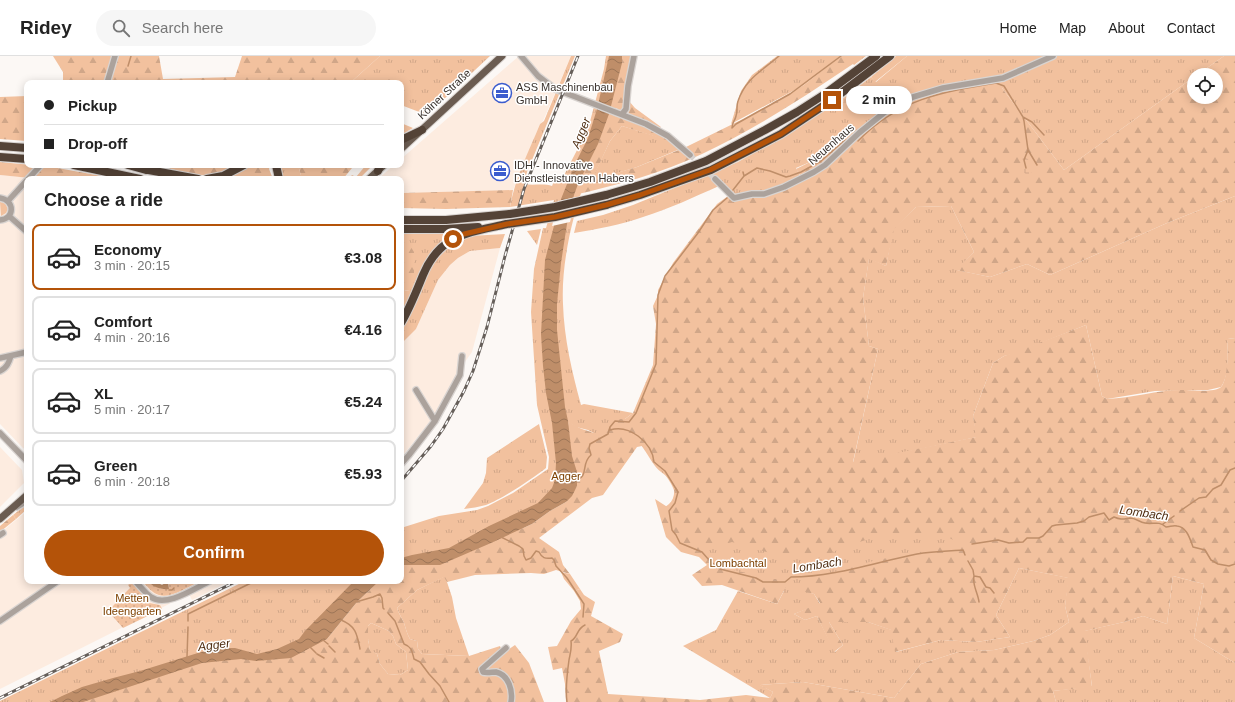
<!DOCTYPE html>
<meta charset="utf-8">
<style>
body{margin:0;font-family:Arial,sans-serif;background:#f6f6f6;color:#222;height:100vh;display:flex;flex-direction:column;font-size:15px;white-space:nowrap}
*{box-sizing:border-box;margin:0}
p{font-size:13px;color:#767676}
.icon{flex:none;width:22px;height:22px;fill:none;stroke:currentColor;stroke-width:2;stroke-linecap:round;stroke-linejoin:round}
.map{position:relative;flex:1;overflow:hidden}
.panel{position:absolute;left:24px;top:120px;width:380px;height:408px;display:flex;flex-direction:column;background:#fff;border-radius:8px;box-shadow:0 2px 10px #0003}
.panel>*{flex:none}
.banner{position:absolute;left:24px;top:24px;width:380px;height:88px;border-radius:8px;box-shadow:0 2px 10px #0003;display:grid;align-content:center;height:88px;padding:0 20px;background:#fff}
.controls{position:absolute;left:1187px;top:12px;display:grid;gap:8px}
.controls a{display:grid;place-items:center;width:36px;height:36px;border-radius:50%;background:#fff;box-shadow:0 2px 10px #0003;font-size:20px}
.end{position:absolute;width:18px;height:18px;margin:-9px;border:5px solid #b45309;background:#fff;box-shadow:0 0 0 2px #fff}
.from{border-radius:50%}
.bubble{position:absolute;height:28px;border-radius:14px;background:#fff;box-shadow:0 2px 10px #0003;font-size:13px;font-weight:800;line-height:28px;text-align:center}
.banner b{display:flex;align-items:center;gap:14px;height:38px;font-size:15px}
.banner b+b{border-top:1px solid #e0e0e0}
.banner i{width:10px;height:10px;background:#222}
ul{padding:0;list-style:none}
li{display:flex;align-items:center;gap:12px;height:66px;margin:0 8px 6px;padding:0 12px;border:2px solid #e0e0e0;border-radius:8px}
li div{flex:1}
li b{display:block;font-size:15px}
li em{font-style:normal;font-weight:800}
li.selected{border-color:#b45309}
li>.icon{width:36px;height:36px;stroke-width:1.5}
h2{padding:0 20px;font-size:18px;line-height:48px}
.primary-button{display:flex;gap:8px;margin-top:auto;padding:8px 20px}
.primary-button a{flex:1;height:46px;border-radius:24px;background:#b45309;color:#fff;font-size:16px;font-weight:800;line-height:46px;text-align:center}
header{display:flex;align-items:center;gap:24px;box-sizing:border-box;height:56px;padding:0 20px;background:#fff;border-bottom:1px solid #e0e0e0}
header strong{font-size:19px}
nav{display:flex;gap:22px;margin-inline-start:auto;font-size:14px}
.search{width:280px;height:36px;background:#f6f6f6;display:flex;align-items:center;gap:10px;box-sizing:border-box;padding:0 14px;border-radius:22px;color:#767676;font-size:15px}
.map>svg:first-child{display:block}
.built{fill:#fdece0}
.grass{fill:url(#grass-tufts);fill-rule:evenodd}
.forest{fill:url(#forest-firs);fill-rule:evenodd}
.wetland{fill:url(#wetland-marsh)}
.garden{fill:url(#garden-dots)}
.water{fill:url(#water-waves)}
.pier{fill:#fcf8f5}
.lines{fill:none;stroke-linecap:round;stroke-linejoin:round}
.stream{stroke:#bf8e69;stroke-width:1.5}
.minor-tunnel{stroke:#d5d0cd;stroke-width:5.5;stroke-dasharray:5.5 3;stroke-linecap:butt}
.minor-casing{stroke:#d9d4d1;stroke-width:8}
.major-casing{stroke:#d9d4d1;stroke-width:9}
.highway-casing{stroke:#d9d4d1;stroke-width:10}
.minor{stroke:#aba29c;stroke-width:5.5}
.major{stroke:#6b5c51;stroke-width:7}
.highway{stroke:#544337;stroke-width:8}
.rail-casing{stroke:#665f5a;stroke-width:3}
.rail{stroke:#fff;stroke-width:1.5;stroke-dasharray:4.5;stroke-linecap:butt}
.highway-bridge-casing{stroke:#d9d4d1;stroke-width:10;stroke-linecap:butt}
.highway-bridge{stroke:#544337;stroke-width:8}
.route{stroke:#b45309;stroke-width:5}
.labels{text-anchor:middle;stroke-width:3;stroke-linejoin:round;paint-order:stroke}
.poi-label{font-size:11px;fill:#3a322d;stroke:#fff;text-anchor:start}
.street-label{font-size:11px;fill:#3a322d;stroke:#fff}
.park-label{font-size:11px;fill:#7e4100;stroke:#fff}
.water-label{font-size:12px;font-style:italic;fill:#4f2d11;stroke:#fff}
</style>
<header>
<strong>Ridey</strong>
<div class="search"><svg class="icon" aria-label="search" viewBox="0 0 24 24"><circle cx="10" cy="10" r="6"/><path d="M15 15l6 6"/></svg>Search here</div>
<nav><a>Home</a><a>Map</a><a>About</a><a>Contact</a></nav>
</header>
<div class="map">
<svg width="1235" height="646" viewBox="0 0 1235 646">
<defs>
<pattern id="grass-tufts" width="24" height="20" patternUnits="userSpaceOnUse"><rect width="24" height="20" fill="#f2c19e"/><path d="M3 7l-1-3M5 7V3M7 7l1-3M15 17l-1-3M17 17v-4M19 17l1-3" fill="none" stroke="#d0a688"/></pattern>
<pattern id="forest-firs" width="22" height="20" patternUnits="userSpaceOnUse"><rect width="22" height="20" fill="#f2c19e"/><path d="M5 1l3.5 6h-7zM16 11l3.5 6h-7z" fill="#d0a688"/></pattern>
<pattern id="wetland-marsh" width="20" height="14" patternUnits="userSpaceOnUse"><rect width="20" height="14" fill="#f2c19e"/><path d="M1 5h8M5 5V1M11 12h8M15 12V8" fill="none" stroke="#d0a688"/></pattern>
<pattern id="garden-dots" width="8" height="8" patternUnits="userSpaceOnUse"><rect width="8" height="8" fill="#f2c19e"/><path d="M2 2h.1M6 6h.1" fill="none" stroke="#d0a688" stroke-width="1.8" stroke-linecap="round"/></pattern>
<pattern id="water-waves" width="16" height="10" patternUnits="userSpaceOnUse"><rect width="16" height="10" fill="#bf8e69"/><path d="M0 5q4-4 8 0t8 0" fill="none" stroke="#9c7557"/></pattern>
</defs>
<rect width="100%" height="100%" fill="#fcf8f5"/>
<path class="built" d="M519,0H571L543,65L540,68L513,134L401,137V123H378L394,109H401V103Z
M0,119L40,123H27V394L23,392L0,368Z
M500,192L472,296L457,317L438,355L401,402V288L416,273L438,224L450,209L458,202L470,195Z
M0,391L22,414L24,427L0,451Z
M27,455V525H231L192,544L189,538L0,633V477Z"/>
<path class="grass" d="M380,0H490L427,59L401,49V27H350Z
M571,0H575L527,116L524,128C533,130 544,127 552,130L555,123L561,125L588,73L604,13L606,0H627C622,31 614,62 602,90C597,101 591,112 586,123C572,160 561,209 563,248C564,282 572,316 581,349L584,348L633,357L625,363L620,364L658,371L668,395L687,421L689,427L691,436L685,455V462L687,470L689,475L695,480L703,483H737L763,491L818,498L823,497L884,477L960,475L1015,465L1064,452L1113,443L1150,446L1172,456L1210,486L1235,497V521L1211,510L1148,473L1129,469L1078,473L1038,487L1022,491L1012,492L978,491L958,500L948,502H944L923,510L902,511L880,513L876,515L870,522L862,526H858L853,523C840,536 822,536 805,535L814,538L820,548L794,558L805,564L817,560L835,596L843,589L829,566H868L892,574L896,596L941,584L976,586L1010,581L996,559L1019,512L1069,522L1065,550L1069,566L1050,579L1033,585L994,594L958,596L921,608L894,642L803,626L760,629L773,636L770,642L683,590L716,574L738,535L777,548L784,535L754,534L718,525L696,523C698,516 707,515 713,513L700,499L683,494L679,490L665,469L658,453C661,452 666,451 669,448C675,443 676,432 671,425C667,419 659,416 655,410C645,396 636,374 616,374L606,382L593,390L592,392L591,406L588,415L580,426L560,444L526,470L501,487L486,491L422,515H414L409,521L403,522L401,524V472L439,460L477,454L488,450L513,437L548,413L549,401L537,349L531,256L534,213L543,172H546L554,144L510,151C515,122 529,95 540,68L544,65ZM568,366L576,371L588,374L594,377C579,386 585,397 579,411Z
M777,0H840L804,29L731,68L741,35L752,19Z
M907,0H1224L1197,19H1194V21L1064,114L1002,32L810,106L796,112L801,122L765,136L734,140L719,130C694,141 669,153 643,161C621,169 597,173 574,177L577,165L603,159L633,149L738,106L804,68L841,44L871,21L876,26Z
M401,67L413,72L401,79Z
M622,70L665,83L664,79L680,93L637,111L591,125L610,85Z
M248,109H254L252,112V121L255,123H221Z
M280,109H298L302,123H283Z
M366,109H373L359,123H349L352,119L356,121Z
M1235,140V282L1228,283C1227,298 1230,318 1221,331L1208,334L1155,335L1107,343L1102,340L1086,269L1013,298L1004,300L993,307L973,360L977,381L853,407L878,293L869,290L863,242L869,202L886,210L893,173L916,151L951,150L974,196L957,214L990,221L1027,208L1050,219L1167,167Z
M0,146L5,147L8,153L6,157L1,160Z
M541,173L537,189L527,175Z
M461,177L444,186L401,262L402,232L401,208L404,217L403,234L410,235L407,186L401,184V178Z
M505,178L500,192L470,195L458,202L450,209L438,224L416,273L401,288V273L414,251L428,215L433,206L443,194L456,185L470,180Z
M539,368L547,401L546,412C532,423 502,443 486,449C479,451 471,452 464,453L483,427L486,417L487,402Z
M27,448V453L16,463L13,459Z
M561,516L570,518L580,533L574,535L564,523Z
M445,520L452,541L456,562L469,600L422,598L418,593L417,585L410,583C407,578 406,573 404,567C402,562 399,558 397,552L417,534Z
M1173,520L1204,528L1194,582L1235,607V646H1056L1053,635L1092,630L1084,575L1124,566L1143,560L1167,568Z
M245,525H399L360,535L311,599L101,646H0V645Z
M371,567L389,575L393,580L396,588L406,596L408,614L400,619L388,618L380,608L377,598L370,595L368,583V570Z"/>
<path class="forest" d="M53,0H159L163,23L235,21L242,0H380L350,27H63V16Z
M622,0H632L625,51L623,54H620L611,50Z
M840,0H866L854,9L853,8C804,41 755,73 702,98C662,117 617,129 574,139L578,128L598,88L609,58L640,68L664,79L666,84L622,70L610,85L592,124L637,111L686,91L743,63L804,29Z
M896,0H907L875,26L871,21Z
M1224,0H1235V140L1167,167L1050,219L1027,208L990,221L956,214L974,196L951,150L916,151L894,173L886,210L869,203L863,242L869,290L878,293L853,406L976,381L973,360L993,307L1004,300L1013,297L1086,269L1102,340L1107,343C1132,342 1157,334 1182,334C1191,334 1215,337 1221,331C1228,324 1228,293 1228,283L1235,282V607L1194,582L1204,528L1173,520L1167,568L1143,560L1124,566L1085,575L1092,631L1053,635L1056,646H566L565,628L562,612L553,614L548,591L557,590L571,565L581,553L580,545L574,535L580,533L584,539L595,546L591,560L623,578L620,586L599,595L608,638L700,644L746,639L770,642L773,636L759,629L803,626L894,642L921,608L958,596L994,594L1033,585L1050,579L1069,566L1065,550L1068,522L1019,512L996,559L1010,581L976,586L941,584L895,596L891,574L868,566H829L843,589L834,596L817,560L805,564L794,558L820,547L814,538L801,535V525L880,503L918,499L924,492L945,491L957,486L942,478L881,479L841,492L821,502L770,497L732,486L704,495L713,507L724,512L756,519L763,523H782L792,519L777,548L722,529L702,530L692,519L707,509L699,501L681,496L666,481L655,443L669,452C671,448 676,443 675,438C674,426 650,400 642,390L637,391L603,439L592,442L539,482L559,496L563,509L570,518L556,514L544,518L531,517L475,519L447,526L444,521L417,534L397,552C399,558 402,562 404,567C406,573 407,578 410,583L417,585L418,593L422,598L469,600L500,590L503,597L515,589L529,607L544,646H83L202,607L241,603L256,605L327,583L357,546L379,525H401V509H411L491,487L532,468L550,455L566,446L577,430V416L572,400L568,365C578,373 587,374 599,379L613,363H625L633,357L653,309L656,268L653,250L658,239V234L673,207L717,148L728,140L733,144L803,124L796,113L810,106L908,47L928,38L963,30L983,28L1002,32L1064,114L1194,21V41H1216V19H1197ZM371,567L389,575L393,580L396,588L406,596L408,614L400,619L388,618L380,608L377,598L370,594L368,583V570Z
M27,40V85L0,83V41Z
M629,45L635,52L661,71L659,73L630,59L628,56Z
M0,106L52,111L118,123H40L0,119Z
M157,109H239C205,126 192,118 157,109Z
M254,109H270L269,113L273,123H255L252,121V111Z
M298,109H351L350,110L352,112L343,123H302Z
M513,134L510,151L446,153L401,152V137Z
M401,184L407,185L414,196V225L410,235L403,234L404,226L401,208Z
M13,459L16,463L0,476V470Z"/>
<path class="wetland" d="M1023,101L1028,103L1032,116L1027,120L1021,112Z"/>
<path class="garden" d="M142,525H149L161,533H169V527L168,525H196L197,527C187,531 170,543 159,539C152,537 147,530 142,525Z
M132,526L149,547L160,549L162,553L123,572L108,555C116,547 122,540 130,532L128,529Z"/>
<path class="water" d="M609,0H622V7L609,58L598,88L578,128L574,139L567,168L561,207L557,248V274L565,351L568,365L572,400L577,416V430L572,440L566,446L550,455L532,468L491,487L440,509H401V502L412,499L449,492L489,470L538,447L552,432L555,424L556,407L552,367L546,337L543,310L541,278L545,204L561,143L575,108L588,82L597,53Z
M149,525H154L162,529L168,525L169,533C163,534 151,531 149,525Z
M354,525H379L357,546L327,583L291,602L256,605L241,603L202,607L83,646H50L62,640L82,631L113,622L140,615L201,596L221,592H235L257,598L277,593L299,583L305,575Z"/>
<path class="pier" d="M576,141L570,166L552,170L558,145Z"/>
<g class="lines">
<path class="stream" d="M128,10L131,0
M1023,61L1032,66L1044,79
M732,72L736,68L790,38L841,0
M732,72C732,66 735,65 736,60C738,55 736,50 738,45C746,22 762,15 779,0
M858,85C899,43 941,36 996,27L1004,30L1023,61L1024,65L1028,94L1024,104L1026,112
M1028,94L1037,109
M744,120L757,112L770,115L786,121L790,120L801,116L821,105L844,85L848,84
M733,134L744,120L743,116
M610,374C629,368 652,386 654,406L665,415L678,436L675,447L669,455L672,474L676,479L680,487L702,496L709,504L720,513L756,522L763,526H785L791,521C834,521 876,506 917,498C932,495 948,495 963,494L965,499
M575,424C590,421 580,408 591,399L589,392L590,388L608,378L610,371L615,365L629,366L636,357L656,308L658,239L665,220L698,177L713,154L727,142
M1180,455L1199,442L1206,441L1213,433L1221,429L1230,414L1235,412
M1163,468L1174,460
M501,481L519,490L523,493L524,500L526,504L531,502L536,495L539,496C542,502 545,503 552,502L554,504L556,510L567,522L584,548L583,561
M972,488L998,484L1009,487L1023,486L1027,482H1039L1043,480L1052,470L1056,469L1077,467L1084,465L1089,461L1104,457L1109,464L1114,461C1121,464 1123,463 1130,462C1136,462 1139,466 1145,467C1153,469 1158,464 1166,471C1170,471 1173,469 1177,470C1187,471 1190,483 1193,491L1205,494L1211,504L1218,508L1229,510L1235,508
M968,505L973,514L974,520L980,521L986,531L990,532L994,537
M974,520C972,529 978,537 979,546
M169,534H172L174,532
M356,546L373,541L380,538L382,542L383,552L384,553
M388,557L395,565L404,588C412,591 412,595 414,603L420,606L429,618L440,630L449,646
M341,564C356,570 357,578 360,593
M188,565V558L255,525
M323,584L328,588
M329,590L335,596
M310,591L316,597
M317,598L324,602
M187,601L188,571
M567,646C565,632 567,618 569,604C570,598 572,593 571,585C578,582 576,573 585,569"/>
<path class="minor-tunnel" d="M690,99L715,123"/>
<defs>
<path id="minor" d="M521,0L538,20L555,33L646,68L668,80L690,99
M107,27L115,0
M622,58L626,53L628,30L634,0
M28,123L41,109
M715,123L734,142L752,138H764L784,131L814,116L825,109L859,77L885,56L913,41L943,32L1003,22L1053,0
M0,142C15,144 15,163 0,164
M8,145L27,124
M9,160L27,176
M0,302L27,296
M0,315C7,312 9,306 11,300
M416,334L435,365
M0,377L27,405
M401,408L409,399L435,365L460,319L462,300
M17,451L27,445
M0,479L3,477
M135,525C140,530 145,537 151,541C166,552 195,532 210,525
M0,565L58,525
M506,592L482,613L483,616C487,617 492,616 496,616C509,619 513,635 511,646"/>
<path id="major" d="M401,93L502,0
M369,123L384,109
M0,463L27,439"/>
<path id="highway" d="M401,84L422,74
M0,90L27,92
M0,101L27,103
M74,109L140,123
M128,109L146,114
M276,109L279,123
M143,113L198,123
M378,115L380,109
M207,123L223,120L244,109
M606,139L650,126L706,105L765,74L797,56L825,38L876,0
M606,149L640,139L711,114L781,78L832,44L890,0
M401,164H446L510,158
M401,173H446L478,171
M401,267C410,252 416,236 423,219C440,178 468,177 507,168"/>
</defs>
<use href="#minor" class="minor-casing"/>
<use href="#major" class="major-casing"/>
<use href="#highway" class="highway-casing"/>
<use href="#minor" class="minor"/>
<use href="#major" class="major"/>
<use href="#highway" class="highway"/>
<defs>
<path id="rail" d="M401,425L431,390L443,373L464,335L473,315L487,271L505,200L524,133L578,0
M0,642L237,525"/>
</defs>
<use href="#rail" class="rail-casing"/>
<use href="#rail" class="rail"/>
<defs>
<path id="highway-bridge" d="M510,158L555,151L606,139
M507,168L555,161L606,149"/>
</defs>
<use href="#highway-bridge" class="highway-bridge-casing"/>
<use href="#highway-bridge" class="highway-bridge"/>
</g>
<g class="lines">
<path class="route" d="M453,183L464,178L507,168L555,161L606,149L640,139L710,114L781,78L832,44"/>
</g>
<defs>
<symbol id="office-ring" viewBox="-11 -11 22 22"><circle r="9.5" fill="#fff" stroke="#3b5cce" stroke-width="1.5"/><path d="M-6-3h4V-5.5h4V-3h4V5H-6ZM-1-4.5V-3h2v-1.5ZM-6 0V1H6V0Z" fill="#3b5cce"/></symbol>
</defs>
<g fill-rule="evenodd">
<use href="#office-ring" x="491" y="26" width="22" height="22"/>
<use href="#office-ring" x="489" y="104" width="22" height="22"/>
</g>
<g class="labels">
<g class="poi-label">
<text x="516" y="35">ASS Maschinenbau<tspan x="516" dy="13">GmbH</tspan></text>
<text x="514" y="113">IDH - Innovative<tspan x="514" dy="13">Dienstleistungen Habers</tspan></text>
</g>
<g class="street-label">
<text transform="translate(444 38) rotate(-43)" y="4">Kölner Straße</text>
<text transform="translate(831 88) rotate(-41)" y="4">Neuenhaus</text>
</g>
<g class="park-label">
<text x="566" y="424">Agger</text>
<text x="738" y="511">Lombachtal</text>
<text x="132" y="546">Metten<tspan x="132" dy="13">Ideengarten</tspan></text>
</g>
<g class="water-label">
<text transform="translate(581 77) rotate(-68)" y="4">Agger</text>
<text transform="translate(1144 457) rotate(8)" y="4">Lombach</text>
<text transform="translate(817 509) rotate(-9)" y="4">Lombach</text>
<text transform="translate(214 589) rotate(-7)" y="4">Agger</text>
</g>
</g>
</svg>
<div class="controls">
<a><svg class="icon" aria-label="locate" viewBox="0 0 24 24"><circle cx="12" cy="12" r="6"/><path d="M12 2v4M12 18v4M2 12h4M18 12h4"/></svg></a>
</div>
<i class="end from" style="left:453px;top:183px"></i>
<i class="end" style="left:832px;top:44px"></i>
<div class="bubble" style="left:846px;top:30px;width:66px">2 min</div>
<div class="banner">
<b><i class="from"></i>Pickup</b>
<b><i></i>Drop-off</b>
</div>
<section class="panel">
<h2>Choose a ride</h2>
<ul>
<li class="selected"><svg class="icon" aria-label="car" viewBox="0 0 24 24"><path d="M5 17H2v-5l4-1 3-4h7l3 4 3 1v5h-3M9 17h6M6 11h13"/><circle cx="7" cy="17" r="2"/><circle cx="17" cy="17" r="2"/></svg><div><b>Economy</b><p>3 min · 20:15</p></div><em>€3.08</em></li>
<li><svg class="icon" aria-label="car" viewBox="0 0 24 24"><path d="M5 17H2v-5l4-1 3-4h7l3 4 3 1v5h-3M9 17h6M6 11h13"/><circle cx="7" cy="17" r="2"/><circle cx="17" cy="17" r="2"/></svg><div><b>Comfort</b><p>4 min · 20:16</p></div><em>€4.16</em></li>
<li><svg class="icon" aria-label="car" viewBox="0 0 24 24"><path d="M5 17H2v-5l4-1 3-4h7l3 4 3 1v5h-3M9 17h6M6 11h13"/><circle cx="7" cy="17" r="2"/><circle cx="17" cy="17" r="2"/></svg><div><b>XL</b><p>5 min · 20:17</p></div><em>€5.24</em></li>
<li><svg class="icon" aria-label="car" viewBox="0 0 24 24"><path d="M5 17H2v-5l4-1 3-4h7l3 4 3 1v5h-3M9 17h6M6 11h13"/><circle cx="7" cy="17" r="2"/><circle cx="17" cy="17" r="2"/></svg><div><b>Green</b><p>6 min · 20:18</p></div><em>€5.93</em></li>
</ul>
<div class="primary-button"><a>Confirm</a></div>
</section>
</div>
